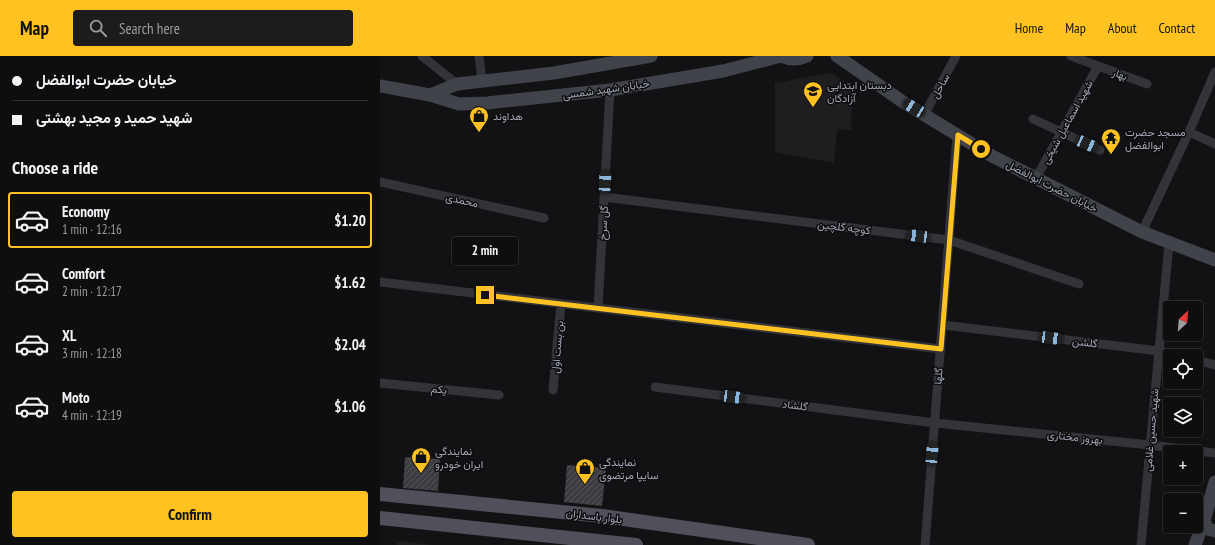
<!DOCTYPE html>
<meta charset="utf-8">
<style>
body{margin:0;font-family:"PT Sans Narrow",Vazirmatn,sans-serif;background:#1c1c1d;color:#f1f3f6;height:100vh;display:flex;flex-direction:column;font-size:15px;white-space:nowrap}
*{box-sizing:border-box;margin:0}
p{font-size:13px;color:#9b9c9e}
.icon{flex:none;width:22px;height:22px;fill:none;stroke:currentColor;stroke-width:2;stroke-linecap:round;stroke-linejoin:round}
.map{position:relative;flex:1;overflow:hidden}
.sheet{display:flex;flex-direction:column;background:#0e0e0f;width:380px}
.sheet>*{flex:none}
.top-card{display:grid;align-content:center;height:88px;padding:0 12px;background:#0e0e0f}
.needle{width:26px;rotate:26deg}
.controls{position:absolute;left:783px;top:245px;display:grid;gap:8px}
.controls a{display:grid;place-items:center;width:40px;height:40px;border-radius:4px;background:#0e0e0f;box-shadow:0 1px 3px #0004,0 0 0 1px #2e2e2f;font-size:20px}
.end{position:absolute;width:18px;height:18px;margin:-9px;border:5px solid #ffc220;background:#111;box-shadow:0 0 0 2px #111}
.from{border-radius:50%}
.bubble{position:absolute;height:28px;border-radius:4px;background:#0e0e0f;box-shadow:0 1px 3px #0004,0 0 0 1px #2e2e2f;font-size:13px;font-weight:600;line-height:28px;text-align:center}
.car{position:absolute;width:12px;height:24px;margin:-12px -6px;border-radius:5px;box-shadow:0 0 3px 1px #0007;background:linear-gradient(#222 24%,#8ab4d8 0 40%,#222 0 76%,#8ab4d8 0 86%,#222 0)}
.top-card b{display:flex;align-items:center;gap:14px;height:38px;font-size:15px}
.top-card b+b{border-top:1px solid #2e2e2f}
.top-card i{width:10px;height:10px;background:#f1f3f6}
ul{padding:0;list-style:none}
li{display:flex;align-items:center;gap:12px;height:56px;margin:0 8px 6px;padding:0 4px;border:2px solid transparent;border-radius:4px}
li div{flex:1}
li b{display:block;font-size:15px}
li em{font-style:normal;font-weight:600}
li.current{border-color:#ffc220}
li>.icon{width:36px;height:36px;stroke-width:1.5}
h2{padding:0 12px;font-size:18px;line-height:48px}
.cta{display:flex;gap:8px;margin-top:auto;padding:8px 12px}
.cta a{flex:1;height:46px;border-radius:4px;background:#ffc220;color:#111;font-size:16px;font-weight:600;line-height:46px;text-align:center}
header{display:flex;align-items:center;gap:24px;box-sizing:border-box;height:56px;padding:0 20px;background:#ffc220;color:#111}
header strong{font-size:19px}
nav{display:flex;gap:22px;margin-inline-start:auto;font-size:14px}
.search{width:280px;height:36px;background:#1c1c1d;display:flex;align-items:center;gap:10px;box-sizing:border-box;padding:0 14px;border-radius:4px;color:#9b9c9e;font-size:15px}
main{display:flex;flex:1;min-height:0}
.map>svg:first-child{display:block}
.built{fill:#1e1e21}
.building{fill:url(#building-hatch)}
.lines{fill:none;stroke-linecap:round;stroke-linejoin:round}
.street{stroke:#333439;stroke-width:9}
.secondary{stroke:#41434a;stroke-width:13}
.primary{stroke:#4f5059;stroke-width:14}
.route{stroke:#ffc220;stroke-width:5}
.labels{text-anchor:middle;stroke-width:3;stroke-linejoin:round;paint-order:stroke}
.street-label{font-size:11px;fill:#a3a7b6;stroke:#0d0d0f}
.poi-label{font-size:11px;fill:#a3a7b6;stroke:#0d0d0f;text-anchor:start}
</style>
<header>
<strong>Map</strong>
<div class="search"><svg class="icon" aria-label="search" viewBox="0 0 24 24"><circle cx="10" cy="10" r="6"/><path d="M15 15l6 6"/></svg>Search here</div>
<nav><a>Home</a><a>Map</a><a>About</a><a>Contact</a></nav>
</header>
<main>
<section class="sheet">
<div class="top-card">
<b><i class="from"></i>خیابان حضرت ابوالفضل</b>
<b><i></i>شهید حمید و مجید بهشتی</b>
</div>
<h2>Choose a ride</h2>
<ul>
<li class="current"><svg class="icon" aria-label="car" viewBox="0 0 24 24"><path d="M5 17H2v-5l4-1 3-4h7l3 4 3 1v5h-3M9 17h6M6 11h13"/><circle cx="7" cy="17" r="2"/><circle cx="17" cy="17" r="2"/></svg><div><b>Economy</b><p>1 min · 12:16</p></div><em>$1.20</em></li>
<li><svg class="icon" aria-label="car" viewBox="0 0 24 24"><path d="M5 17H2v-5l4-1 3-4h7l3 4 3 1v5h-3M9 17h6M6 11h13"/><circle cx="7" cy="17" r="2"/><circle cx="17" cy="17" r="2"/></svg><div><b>Comfort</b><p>2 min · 12:17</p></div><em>$1.62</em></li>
<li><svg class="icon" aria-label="car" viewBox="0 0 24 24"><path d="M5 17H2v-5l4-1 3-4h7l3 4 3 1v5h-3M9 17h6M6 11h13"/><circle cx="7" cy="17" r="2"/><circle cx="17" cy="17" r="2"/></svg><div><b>XL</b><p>3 min · 12:18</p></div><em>$2.04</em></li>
<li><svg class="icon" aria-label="car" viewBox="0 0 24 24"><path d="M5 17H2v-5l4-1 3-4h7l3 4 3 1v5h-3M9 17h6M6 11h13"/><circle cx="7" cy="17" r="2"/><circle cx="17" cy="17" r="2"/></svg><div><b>Moto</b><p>4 min · 12:19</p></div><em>$1.06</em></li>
</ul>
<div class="cta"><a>Confirm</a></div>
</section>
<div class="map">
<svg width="835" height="489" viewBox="0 0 835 489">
<defs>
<pattern id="building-hatch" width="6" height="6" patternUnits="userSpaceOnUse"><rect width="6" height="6" fill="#3c3c42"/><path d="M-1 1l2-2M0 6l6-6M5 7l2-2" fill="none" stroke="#55555b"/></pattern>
</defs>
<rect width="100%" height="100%" fill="#121214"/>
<path class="built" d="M451,17L472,31L471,74L457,73L454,107L395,96V27Z
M17,485L53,489H17Z"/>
<path class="building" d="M25,401L60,403L58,435L23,432Z
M187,409L226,412L222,450L184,446Z"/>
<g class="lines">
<path class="street" d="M42,0L77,28
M99,0L102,25
M691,0L767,28
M544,59L576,0
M653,63L720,94
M809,76L835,88
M656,122L718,10
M0,126L164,162
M224,141L569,184L699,228
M762,176L809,76L835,16
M0,226L561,293
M218,252L230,34
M563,269L779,295L800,300
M816,304L835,309
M0,327L119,339
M275,331L555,367L770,389L835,397
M173,334L181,248
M545,489L577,79
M761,489L789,187"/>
<path class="secondary" d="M401,0C410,4 418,4 427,0
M457,0L523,46L612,100L762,176L835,204
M0,30L50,39L79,48L107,47L230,34L343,15L401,0
M50,39L77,28L174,17L271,0
M824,465L828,473L835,475
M815,489L824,465L835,426"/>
<path class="primary" d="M0,438L222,460L428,489
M0,462L256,489"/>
</g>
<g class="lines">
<path class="route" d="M105,239L561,293L578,79L601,93"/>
</g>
<defs>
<symbol id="school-pin" viewBox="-11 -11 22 30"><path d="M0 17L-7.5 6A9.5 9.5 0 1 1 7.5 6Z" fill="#ffc220" stroke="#0d0d0f"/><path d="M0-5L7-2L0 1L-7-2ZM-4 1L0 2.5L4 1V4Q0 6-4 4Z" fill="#111"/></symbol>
<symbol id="shop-pin" viewBox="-11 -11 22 30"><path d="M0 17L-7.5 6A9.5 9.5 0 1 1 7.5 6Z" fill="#ffc220" stroke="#0d0d0f"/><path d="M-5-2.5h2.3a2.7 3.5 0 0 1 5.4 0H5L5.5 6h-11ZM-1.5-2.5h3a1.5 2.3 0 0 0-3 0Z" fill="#111"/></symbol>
<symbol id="temple-pin" viewBox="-11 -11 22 30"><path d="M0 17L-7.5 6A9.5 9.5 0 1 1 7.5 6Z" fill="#ffc220" stroke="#0d0d0f"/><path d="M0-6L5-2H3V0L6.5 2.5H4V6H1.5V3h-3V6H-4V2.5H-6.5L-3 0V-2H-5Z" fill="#111"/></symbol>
</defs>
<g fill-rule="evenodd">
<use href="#school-pin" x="422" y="24" width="22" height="30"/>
<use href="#shop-pin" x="88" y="49" width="22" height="30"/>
<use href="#temple-pin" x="720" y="71" width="22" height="30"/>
<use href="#shop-pin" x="30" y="390" width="22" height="30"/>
<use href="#shop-pin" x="194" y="401" width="22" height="30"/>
</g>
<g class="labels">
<g class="street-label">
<text transform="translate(740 18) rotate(20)" y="4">بهار</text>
<text transform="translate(560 30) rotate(-62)" y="4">ساحل</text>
<text transform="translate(226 33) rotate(-8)" y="4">خیابان شهید شمسی</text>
<text transform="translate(687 66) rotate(-61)" y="4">شهید اسماعیل شیخی</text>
<text transform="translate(672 130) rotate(27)" y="4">خیابان حضرت ابوالفضل</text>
<text transform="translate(82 144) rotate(12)" y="4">محمدی</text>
<text transform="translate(223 167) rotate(-87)" y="4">گل سرخ</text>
<text transform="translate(464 171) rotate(7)" y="4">کوچه گلچین</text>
<text transform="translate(705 286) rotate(7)" y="4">گلشن</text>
<text transform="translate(177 291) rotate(-85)" y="4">بن بست اول</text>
<text transform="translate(558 320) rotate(-85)" y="4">گلها</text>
<text transform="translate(59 333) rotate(6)" y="4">یکم</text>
<text transform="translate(415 349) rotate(7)" y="4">گلشاد</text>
<text transform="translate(771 374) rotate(-85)" y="4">شهید حسین غلامی</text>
<text transform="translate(695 381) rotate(6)" y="4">بهروز مختاری</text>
<text transform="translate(214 460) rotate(7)" y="4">بلوار پاسداران</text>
</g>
<g class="poi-label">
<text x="447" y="33">دبستان ابتدایی<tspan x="447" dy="13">آزادگان</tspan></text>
<text x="113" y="64">هداوند</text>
<text x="745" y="80">مسجد حضرت<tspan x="745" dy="13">ابوالفضل</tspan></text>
<text x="55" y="399">نمایندگی<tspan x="55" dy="13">ایران خودرو</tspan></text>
<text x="219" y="410">نمایندگی<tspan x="219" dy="13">سایپا مرتضوی</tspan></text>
</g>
</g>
</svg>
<div class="controls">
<a><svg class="needle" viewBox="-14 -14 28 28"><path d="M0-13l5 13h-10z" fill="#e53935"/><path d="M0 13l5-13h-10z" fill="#9b9c9e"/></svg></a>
<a><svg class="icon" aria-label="locate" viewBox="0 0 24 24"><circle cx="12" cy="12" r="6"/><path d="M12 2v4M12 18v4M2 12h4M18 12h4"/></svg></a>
<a><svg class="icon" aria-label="layers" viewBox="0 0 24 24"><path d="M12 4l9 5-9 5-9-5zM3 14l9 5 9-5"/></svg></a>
<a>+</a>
<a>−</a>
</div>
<i class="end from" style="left:601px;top:93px"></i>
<i class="end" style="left:105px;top:239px"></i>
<div class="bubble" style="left:72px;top:181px;width:66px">2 min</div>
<i class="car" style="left:534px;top:52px;rotate:301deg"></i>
<i class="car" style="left:707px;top:88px;rotate:114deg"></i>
<i class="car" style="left:225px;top:126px;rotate:3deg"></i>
<i class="car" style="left:538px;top:180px;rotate:277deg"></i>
<i class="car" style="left:671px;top:282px;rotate:97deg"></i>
<i class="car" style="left:353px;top:341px;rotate:97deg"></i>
<i class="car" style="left:552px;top:398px;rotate:5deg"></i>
</div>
</main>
